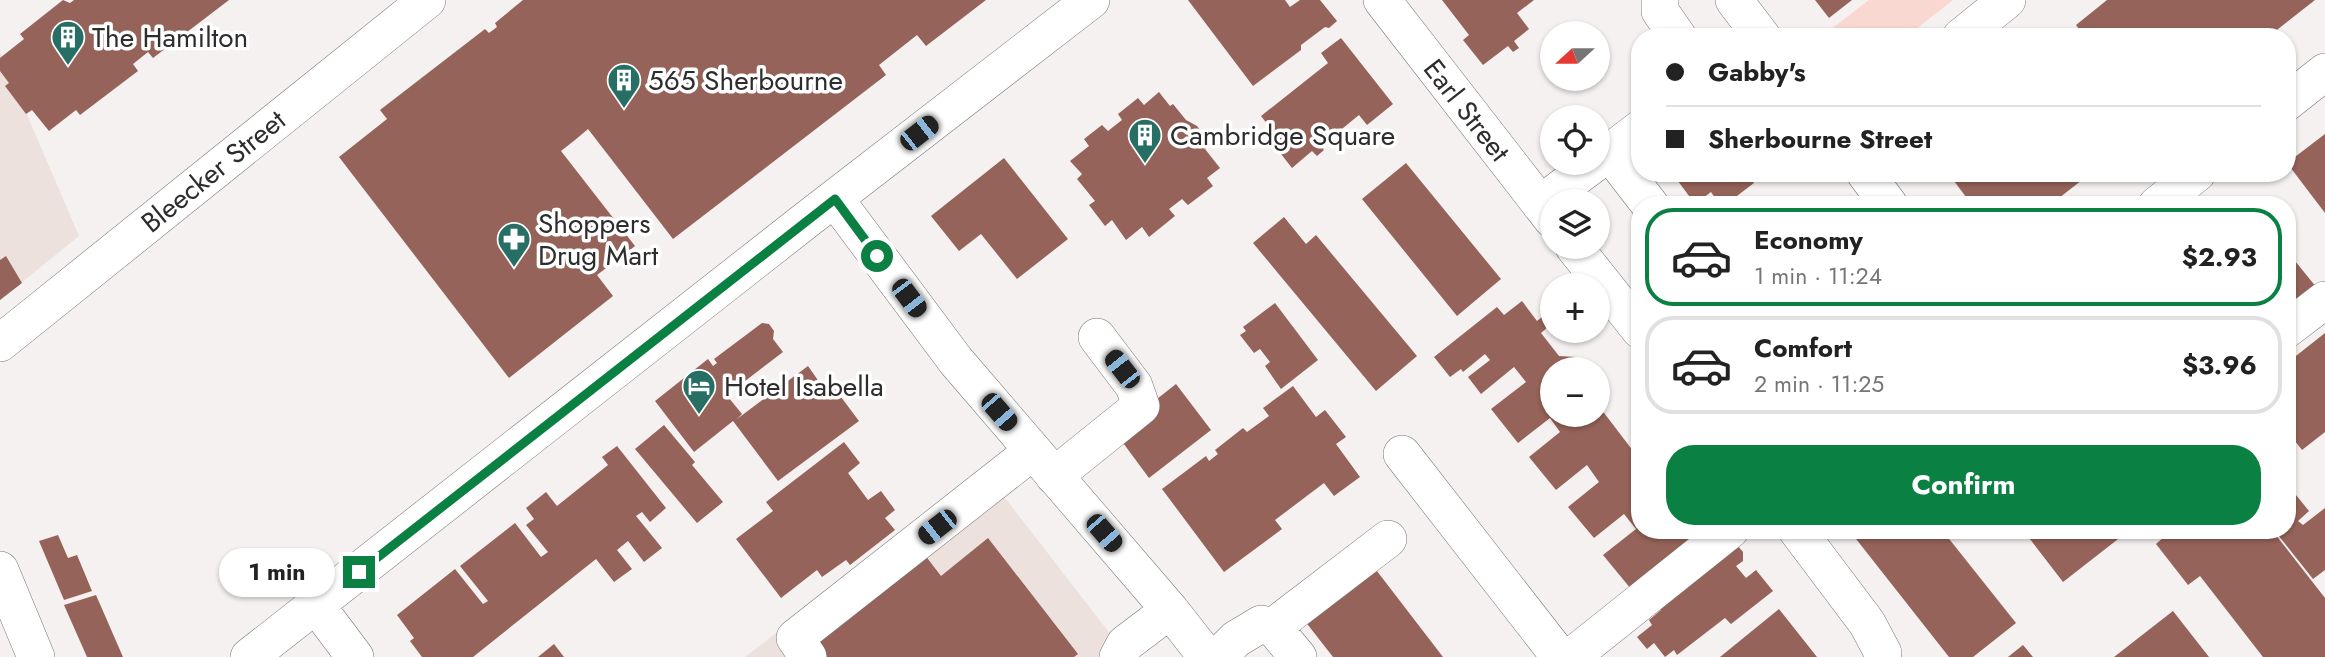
<!DOCTYPE html>
<meta charset="utf-8">
<style>
body{margin:0;font-family:Jost,sans-serif;background:#f2f2f2;color:#222;height:100vh;display:flex;flex-direction:column;font-size:26px;white-space:nowrap}
*{box-sizing:border-box;margin:0}
p{font-size:23px;color:#767676}
.icon{flex:none;width:38px;height:38px;fill:none;stroke:currentColor;stroke-width:2;stroke-linecap:round;stroke-linejoin:round}
.map{position:relative;flex:1;overflow:hidden}
.details{position:absolute;left:1631px;top:196px;width:665px;height:343px;display:flex;flex-direction:column;background:#fff;border-radius:28px;box-shadow:0 2px 5px #0004}
.details>*{flex:none}
.top-card{position:absolute;left:1631px;top:28px;width:665px;height:154px;border-radius:28px;box-shadow:0 2px 5px #0004;display:grid;align-content:center;height:154px;padding:0 35px;background:#fff}
.needle{width:46px;rotate:249deg}
.fabs{position:absolute;left:1540px;top:21px;display:grid;gap:14px}
.fabs a{display:grid;place-items:center;width:70px;height:70px;border-radius:50%;background:#fff;box-shadow:0 2px 5px #0004;font-size:35px}
.end{position:absolute;width:32px;height:32px;margin:-16px;border:9px solid #0b8043;background:#fff;box-shadow:0 0 0 4px #fff}
.from{border-radius:50%}
.bubble{position:absolute;height:49px;border-radius:24px;background:#fff;box-shadow:0 2px 5px #0004;font-size:23px;font-weight:700;line-height:49px;text-align:center}
.car{position:absolute;width:21px;height:42px;margin:-21px -10px;border-radius:9px;box-shadow:0 0 5px 2px #0007;background:linear-gradient(#222 24%,#8ab4d8 0 40%,#222 0 76%,#8ab4d8 0 86%,#222 0)}
.top-card b{display:flex;align-items:center;gap:24px;height:66px;font-size:26px}
.top-card b+b{border-top:2px solid #e0e0e0}
.top-card i{width:18px;height:18px;background:#222}
ul{padding:12px 0 0;list-style:none}
li{display:flex;align-items:center;gap:21px;height:98px;margin:0 14px 10px;padding:0 21px;border:4px solid #e0e0e0;border-radius:28px}
li div{flex:1}
li b{display:block;font-size:26px}
li em{font-style:normal;font-weight:700}
li.current{border-color:#0b8043}
li>.icon{width:63px;height:63px;stroke-width:1.5}
.button{display:flex;gap:14px;margin-top:auto;padding:14px 35px}
.button a{flex:1;height:80px;border-radius:28px;background:#0b8043;color:#fff;font-size:28px;font-weight:700;line-height:80px;text-align:center}
.map>svg:first-child{display:block}
.built{fill:#ede1de}
.green{fill:#f8d8d1}
.building{fill:#956359}
.lines{fill:none;stroke-linecap:round;stroke-linejoin:round}
.minor-casing{stroke:#797675;stroke-width:38}
.minor{stroke:#fff;stroke-width:37}
.route{stroke:#0b8043;stroke-width:9}
.labels{text-anchor:middle;stroke-width:7;stroke-linejoin:round;paint-order:stroke}
.poi-label{font-size:28px;fill:#2e2c2c;stroke:#fff;text-anchor:start}
.street-label{font-size:28px;fill:#2e2c2c;stroke:#fff}
</style>
<div class="map">
<svg width="2325" height="657" viewBox="0 0 2325 657">
<rect width="100%" height="100%" fill="#f4f1f0"/>
<path class="built" d="M0,52L79,236L0,300Z
M985,472L1128,657H745Z"/>
<path class="green" d="M1869,0H1953L1906,37H1821Z"/>
<path class="building" d="M63,0L70,3L74,0H229L153,58L148,52L133,64L138,71L80,115L76,110L49,131L32,110L26,114L5,86L9,83L0,71V58L24,39L20,34Z
M523,0H986L926,46L917,35L879,65L886,75L673,239L588,129L575,140L561,151L635,246L597,275L613,296L509,378L339,157L387,119L380,110L485,29L489,33L497,27L495,23Z
M1188,0H1285L1290,7L1300,0H1320L1337,21L1329,28L1325,27L1301,45V50L1253,86Z
M1442,0H1534L1517,13L1529,29L1514,41L1519,48L1513,52L1508,46L1483,65L1463,40L1469,35Z
M1815,0H1852L1829,18Z
M2107,0H2315L2268,37H2085L2076,25Z
M1341,38L1393,104L1367,125L1359,115L1321,146L1324,150L1317,156L1312,151L1292,168L1266,135L1272,130L1261,116L1328,63L1321,53Z
M1159,92L1170,106L1173,104L1186,120L1197,126L1211,145L1205,149L1220,168L1207,178L1213,186L1188,205L1182,199L1169,209L1175,216L1149,237L1142,227L1126,240L1112,220L1105,226L1089,205L1095,201L1077,179L1082,174L1070,161L1089,146L1084,139L1102,125L1108,131L1122,120L1118,114L1138,98L1144,105Z
M2325,134V213L2287,163Z
M1004,158L1068,239L1017,279L981,234L959,251L931,216Z
M1406,163L1501,279L1457,316L1362,199Z
M1672,173H1746L1754,183L1725,205H1720L1711,192L1695,204Z
M1948,173H2091L2050,205H1972Z
M1284,217L1306,244L1316,235L1417,356L1376,391L1253,243Z
M2287,251L2321,293L2287,321Z
M6,256L22,283L0,300V260Z
M1522,301L1537,321L1542,317L1549,326L1541,333L1559,356L1576,357L1586,369H1552V415H1598V405L1640,460V530H1693L1703,542L1631,589L1603,555L1636,529L1624,514L1594,538L1568,507L1599,482L1587,465L1556,490L1529,457L1560,432L1550,418L1518,443L1491,409L1526,382L1514,367L1481,394L1468,377L1490,360L1485,354L1463,372L1461,369L1450,377L1434,357L1497,307L1504,315Z
M1275,303L1318,360L1281,389L1265,366L1270,362L1260,349L1254,353L1240,335L1246,331L1243,327Z
M762,323L769,324L774,331L773,339L783,352L736,388L733,385L724,392L742,414L737,419L808,366L822,386L829,381L859,421L778,481L733,421L694,452L655,401L708,359L713,366L717,363L714,359Z
M2325,333V432L2302,450L2287,431V363Z
M1176,384L1211,430L1149,478L1115,432Z
M1293,386L1316,417L1325,410L1346,437L1336,444L1360,477L1334,496L1324,483L1275,520L1282,529L1224,572L1162,489L1206,456L1209,461L1218,454L1215,450L1243,428L1247,432L1269,416L1263,408Z
M664,425L695,462L692,465L723,502L697,523L635,449Z
M844,442L860,463L848,473L868,500L881,491L895,510L885,518L895,530L850,565L846,560L822,577L817,570L781,598L736,539L773,511L766,502Z
M617,446L666,508L650,522L642,512L636,516L662,548L644,562L628,541L617,550L632,569L614,582L596,559L473,657H422L410,641L414,638L397,615L455,569L483,604L488,601L460,566L515,523L541,557L548,552L526,525L534,519L526,508L546,492L557,506L608,465L602,457Z
M2287,484L2309,511L2298,521L2303,525L2325,508V570L2313,579L2274,530H2287Z
M1849,530H1942L2016,623L1973,657H1949Z
M2023,530H2117L2122,536L2063,582Z
M2161,530H2272L2325,598V657H2263L2200,576L2188,585L2156,544L2165,536Z
M58,535L68,558L77,555L92,591L64,600L39,541Z
M988,538L1078,654L1074,657H823L808,639L921,550L941,576Z
M1737,545L1743,552V561L1736,566L1746,578L1756,570L1773,591L1731,624L1725,618L1677,655L1674,650L1665,657L1654,643L1647,649L1637,637L1652,625L1649,620L1661,610L1660,608Z
M1370,562L1443,657H1333L1301,616Z
M96,595L123,657H87L64,605Z
M1779,609L1817,657H1720Z
M2173,611L2209,657H2114Z
M554,644L564,657H538Z
M2023,645L2033,657H2008Z"/>
<g class="lines">
<defs>
<path id="minor" d="M1382,0L1552,219
M1660,0V11L1678,37
M1734,0L1762,37
M1961,37L2007,0
M2287,102L2325,72
M1609,152L1650,205
M1598,161L1640,129
M1865,173L1889,205
M835,199L956,361L1170,610L1207,657
M1540,204L1595,163
M2157,205L2197,173
M1574,247L1640,330
M2287,329L2325,300
M0,343L427,0
M1402,454L1560,657
M1054,476L1141,406L1134,386L1097,337
M1797,530L1867,623L1883,653
M0,570L36,657
M316,605L355,657
M1273,627L1388,539
M249,657L805,221L1091,0
M808,657L795,638L1033,451
M1118,657L1125,644L1170,610
M1218,657L1236,639L1261,624L1273,627L1298,657
M1571,657L1730,530"/>
</defs>
<use href="#minor" class="minor-casing"/>
<use href="#minor" class="minor"/>
</g>
<g class="lines">
<path class="route" d="M359,572L835,199L877,256"/>
</g>
<defs>
<symbol id="building-pin" viewBox="-11 -11 22 30"><path d="M0 17L-7.5 6A9.5 9.5 0 1 1 7.5 6Z" fill="#276e64" stroke="#fff"/><path d="M-4-6H4V6H1V3H-1V6H-4ZM-2.5-4.3h1.7v1.8h-1.7ZM.8-4.3h1.7v1.8H.8ZM-2.5-1h1.7V.8h-1.7ZM.8-1h1.7V.8H.8Z" fill="#fff"/></symbol>
<symbol id="pharmacy-pin" viewBox="-11 -11 22 30"><path d="M0 17L-7.5 6A9.5 9.5 0 1 1 7.5 6Z" fill="#276e64" stroke="#fff"/><path d="M-2-6h4v4h4v4h-4v4h-4v-4h-4v-4h4Z" fill="#fff"/></symbol>
<symbol id="hotel-pin" viewBox="-11 -11 22 30"><path d="M0 17L-7.5 6A9.5 9.5 0 1 1 7.5 6Z" fill="#276e64" stroke="#fff"/><path d="M-6-4.5h1.5V1H6V5H4.5V3h-9V5H-6ZM-4 0a1.8 1.8 0 1 1 3.6 0ZM.5 0V-2.5h3Q6-2.5 6 0Z" fill="#fff"/></symbol>
</defs>
<g fill-rule="evenodd">
<use href="#building-pin" x="49" y="18" width="38" height="52"/>
<use href="#building-pin" x="605" y="61" width="38" height="52"/>
<use href="#building-pin" x="1126" y="116" width="38" height="52"/>
<use href="#pharmacy-pin" x="495" y="220" width="38" height="52"/>
<use href="#hotel-pin" x="680" y="367" width="38" height="52"/>
</g>
<g class="labels">
<g class="poi-label">
<text x="92" y="47">The Hamilton</text>
<text x="648" y="90">565 Sherbourne</text>
<text x="1170" y="145">Cambridge Square</text>
<text x="538" y="233">Shoppers<tspan x="538" dy="32">Drug Mart</tspan></text>
<text x="724" y="396">Hotel Isabella</text>
</g>
<g class="street-label">
<text transform="translate(1467 110) rotate(52)" y="10">Earl Street</text>
<text transform="translate(213 171) rotate(-39)" y="10">Bleecker Street</text>
</g>
</g>
</svg>
<div class="fabs">
<a><svg class="needle" viewBox="-14 -14 28 28"><path d="M0-13l5 13h-10z" fill="#e53935"/><path d="M0 13l5-13h-10z" fill="#767676"/></svg></a>
<a><svg class="icon" aria-label="locate" viewBox="0 0 24 24"><circle cx="12" cy="12" r="6"/><path d="M12 2v4M12 18v4M2 12h4M18 12h4"/></svg></a>
<a><svg class="icon" aria-label="layers" viewBox="0 0 24 24"><path d="M12 4l9 5-9 5-9-5zM3 14l9 5 9-5"/></svg></a>
<a>+</a>
<a>−</a>
</div>
<i class="end from" style="left:877px;top:256px"></i>
<i class="end" style="left:359px;top:572px"></i>
<div class="bubble" style="left:219px;top:548px;width:116px">1 min</div>
<i class="car" style="left:919px;top:133px;rotate:52deg"></i>
<i class="car" style="left:909px;top:298px;rotate:143deg"></i>
<i class="car" style="left:1122px;top:369px;rotate:322deg"></i>
<i class="car" style="left:999px;top:412px;rotate:139deg"></i>
<i class="car" style="left:937px;top:527px;rotate:232deg"></i>
<i class="car" style="left:1104px;top:533px;rotate:139deg"></i>
<div class="top-card">
<b><i class="from"></i>Gabby's</b>
<b><i></i>Sherbourne Street</b>
</div>
<section class="details">
<ul>
<li class="current"><svg class="icon" aria-label="car" viewBox="0 0 24 24"><path d="M5 17H2v-5l4-1 3-4h7l3 4 3 1v5h-3M9 17h6M6 11h13"/><circle cx="7" cy="17" r="2"/><circle cx="17" cy="17" r="2"/></svg><div><b>Economy</b><p>1 min · 11:24</p></div><em>$2.93</em></li>
<li><svg class="icon" aria-label="car" viewBox="0 0 24 24"><path d="M5 17H2v-5l4-1 3-4h7l3 4 3 1v5h-3M9 17h6M6 11h13"/><circle cx="7" cy="17" r="2"/><circle cx="17" cy="17" r="2"/></svg><div><b>Comfort</b><p>2 min · 11:25</p></div><em>$3.96</em></li>
</ul>
<div class="button"><a>Confirm</a></div>
</section>
</div>
